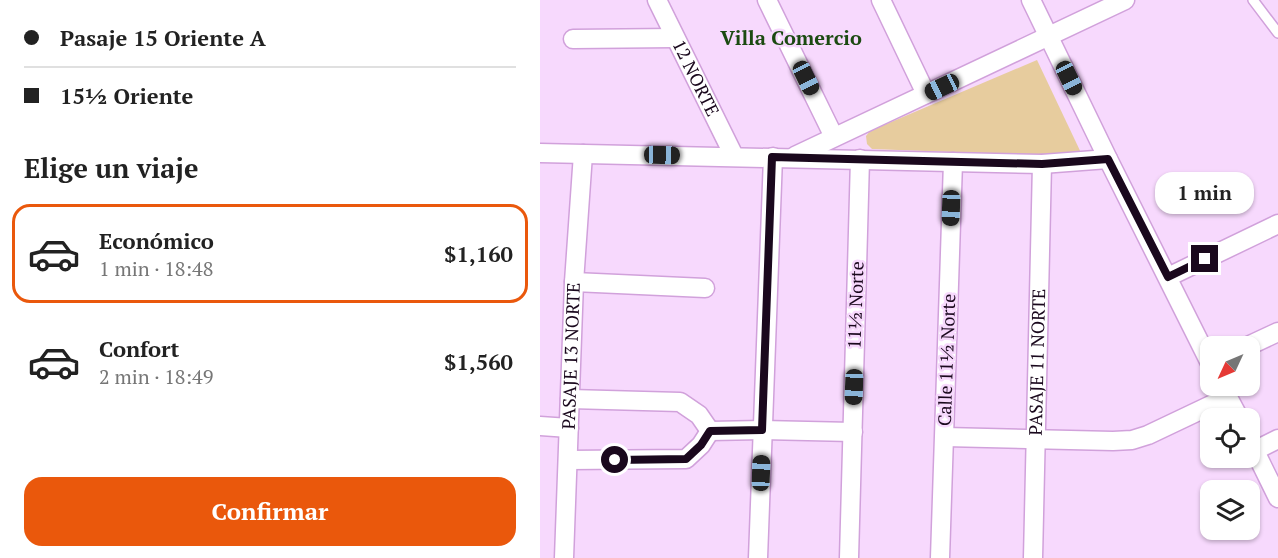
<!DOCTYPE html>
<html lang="es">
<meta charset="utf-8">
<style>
body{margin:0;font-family:"PT Serif",serif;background:#f6f6f6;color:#222;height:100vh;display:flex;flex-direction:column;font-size:22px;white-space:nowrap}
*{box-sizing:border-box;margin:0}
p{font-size:20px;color:#767676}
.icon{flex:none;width:33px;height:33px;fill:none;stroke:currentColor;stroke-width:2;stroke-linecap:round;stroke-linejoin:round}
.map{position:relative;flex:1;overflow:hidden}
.panel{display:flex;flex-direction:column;background:#fff;width:540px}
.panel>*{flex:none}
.top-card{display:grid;align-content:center;height:132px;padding:0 24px;background:#fff}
.needle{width:39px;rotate:226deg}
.tools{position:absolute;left:660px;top:336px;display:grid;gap:12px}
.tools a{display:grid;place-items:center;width:60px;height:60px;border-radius:12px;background:#fff;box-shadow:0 2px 4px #0004;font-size:30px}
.end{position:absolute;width:27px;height:27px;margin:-14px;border:8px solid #1a081d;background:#fff;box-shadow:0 0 0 3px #fff}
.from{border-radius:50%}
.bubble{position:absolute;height:42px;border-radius:18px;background:#fff;box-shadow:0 2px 4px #0004;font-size:20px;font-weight:800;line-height:42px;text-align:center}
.car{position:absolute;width:18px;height:36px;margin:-18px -9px;border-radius:8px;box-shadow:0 0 4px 2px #0007;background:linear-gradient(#222 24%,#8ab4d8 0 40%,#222 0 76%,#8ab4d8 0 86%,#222 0)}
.top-card b{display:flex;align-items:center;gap:21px;height:57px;font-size:22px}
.top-card b+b{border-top:2px solid #e0e0e0}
.top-card i{width:15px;height:15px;background:#222}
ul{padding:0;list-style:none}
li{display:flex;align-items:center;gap:18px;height:99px;margin:0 12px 9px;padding:0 12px;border:3px solid transparent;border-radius:18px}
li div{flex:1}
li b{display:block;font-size:22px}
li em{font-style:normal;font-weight:800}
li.active{border-color:#ea580c}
li>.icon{width:54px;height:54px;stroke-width:1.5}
h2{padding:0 24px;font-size:27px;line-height:72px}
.action{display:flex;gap:12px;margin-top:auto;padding:12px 24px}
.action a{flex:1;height:69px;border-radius:18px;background:#ea580c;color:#fff;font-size:24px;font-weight:800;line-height:69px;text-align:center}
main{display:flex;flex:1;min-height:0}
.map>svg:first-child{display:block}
.green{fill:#e7cc9e}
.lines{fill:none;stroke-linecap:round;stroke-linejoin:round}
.service-casing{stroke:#d1a1db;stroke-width:12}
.minor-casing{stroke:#d1a1db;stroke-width:21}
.service{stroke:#fff;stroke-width:9}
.minor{stroke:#fff;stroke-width:18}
.route{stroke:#1a081d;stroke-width:8}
.labels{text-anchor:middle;stroke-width:5;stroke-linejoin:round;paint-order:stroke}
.street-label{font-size:18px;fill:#1a081d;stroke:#f7d9fd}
.neighbourhood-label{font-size:20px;font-weight:bold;fill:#1b4a11;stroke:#f7d9fd}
</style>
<main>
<section class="panel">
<div class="top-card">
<b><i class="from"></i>Pasaje 15 Oriente A</b>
<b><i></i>15½ Oriente</b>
</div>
<h2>Elige un viaje</h2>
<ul>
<li class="active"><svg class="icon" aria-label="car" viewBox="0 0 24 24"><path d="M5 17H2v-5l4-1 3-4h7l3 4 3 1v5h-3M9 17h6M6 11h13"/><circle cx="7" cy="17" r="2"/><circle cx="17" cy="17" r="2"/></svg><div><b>Económico</b><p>1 min · 18:48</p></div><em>$1,160</em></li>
<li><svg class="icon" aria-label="car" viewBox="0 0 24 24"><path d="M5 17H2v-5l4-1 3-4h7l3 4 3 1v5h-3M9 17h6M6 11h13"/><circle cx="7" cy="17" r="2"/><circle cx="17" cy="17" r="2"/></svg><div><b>Confort</b><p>2 min · 18:49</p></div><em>$1,560</em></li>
</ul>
<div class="action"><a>Confirmar</a></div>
</section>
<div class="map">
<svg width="738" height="558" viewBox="0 0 738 558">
<rect width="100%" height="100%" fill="#f7d9fd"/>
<path class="green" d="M497,60L543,157L332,149L327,144L326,136L330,131Z"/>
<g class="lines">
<defs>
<path id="service" d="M713,0L738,33"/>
<g id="minor">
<path id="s1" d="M117,0L194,156"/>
<path d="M227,0L294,137"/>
<path d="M341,0L386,94"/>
<path d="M491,0L568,159L670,363"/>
<path d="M33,39L135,38"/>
<path d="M0,153L502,164L568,159"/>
<path d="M255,156L585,0"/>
<path d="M628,277L738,224"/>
<path d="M34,282L165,288"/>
<path d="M708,346L738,332"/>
<path d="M682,386L699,418"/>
<path d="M30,399L140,402L159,415L170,431"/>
<path d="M0,426L29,428"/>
<path d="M170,431L222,430L313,432"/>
<path d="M405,437L573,441L592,440L608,435L688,397"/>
<path d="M710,441L738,498"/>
<path d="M714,451L738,439"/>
<path d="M28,460L146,459L161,445L170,431"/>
<path id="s2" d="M24,558L34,282L43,154"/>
<path d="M218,558L233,157"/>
<path d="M309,558L320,159"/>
<path d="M400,558L413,162"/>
<path id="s3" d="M493,558L502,164"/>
</g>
</defs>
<use href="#service" class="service-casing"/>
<use href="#minor" class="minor-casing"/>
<use href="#service" class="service"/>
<use href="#minor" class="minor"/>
</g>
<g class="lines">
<path class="route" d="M75,460L146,459L161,445L170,431L222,430L232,157L502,164L568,159L628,277L665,259"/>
</g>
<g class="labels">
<g class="street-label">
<text dy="6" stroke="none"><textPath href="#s1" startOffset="87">12 NORTE</textPath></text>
<text transform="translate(316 305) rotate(-88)" y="6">11½ Norte</text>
<text dy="6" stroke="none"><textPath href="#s2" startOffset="202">PASAJE 13 NORTE</textPath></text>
<text transform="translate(407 360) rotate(-88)" y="6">Calle 11½ Norte</text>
<text dy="6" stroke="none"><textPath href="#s3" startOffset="196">PASAJE 11 NORTE</textPath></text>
</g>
<g class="neighbourhood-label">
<text x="251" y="45">Villa Comercio</text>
</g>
</g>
</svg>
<div class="tools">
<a><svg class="needle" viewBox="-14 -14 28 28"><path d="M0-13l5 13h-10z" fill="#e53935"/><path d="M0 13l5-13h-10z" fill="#767676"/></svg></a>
<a><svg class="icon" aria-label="locate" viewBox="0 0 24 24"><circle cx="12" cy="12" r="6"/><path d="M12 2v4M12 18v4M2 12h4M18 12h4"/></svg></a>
<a><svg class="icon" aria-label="layers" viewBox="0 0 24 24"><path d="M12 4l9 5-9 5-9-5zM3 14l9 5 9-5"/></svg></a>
</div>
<i class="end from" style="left:75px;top:460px"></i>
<i class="end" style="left:665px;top:259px"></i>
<div class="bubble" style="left:615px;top:172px;width:99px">1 min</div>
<i class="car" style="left:266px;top:78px;rotate:154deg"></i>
<i class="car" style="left:529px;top:78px;rotate:154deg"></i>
<i class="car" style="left:402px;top:87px;rotate:245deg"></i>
<i class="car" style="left:122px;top:155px;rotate:91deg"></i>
<i class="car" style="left:411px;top:208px;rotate:182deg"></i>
<i class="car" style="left:314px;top:387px;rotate:182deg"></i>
<i class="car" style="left:221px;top:473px;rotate:2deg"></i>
</div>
</main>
